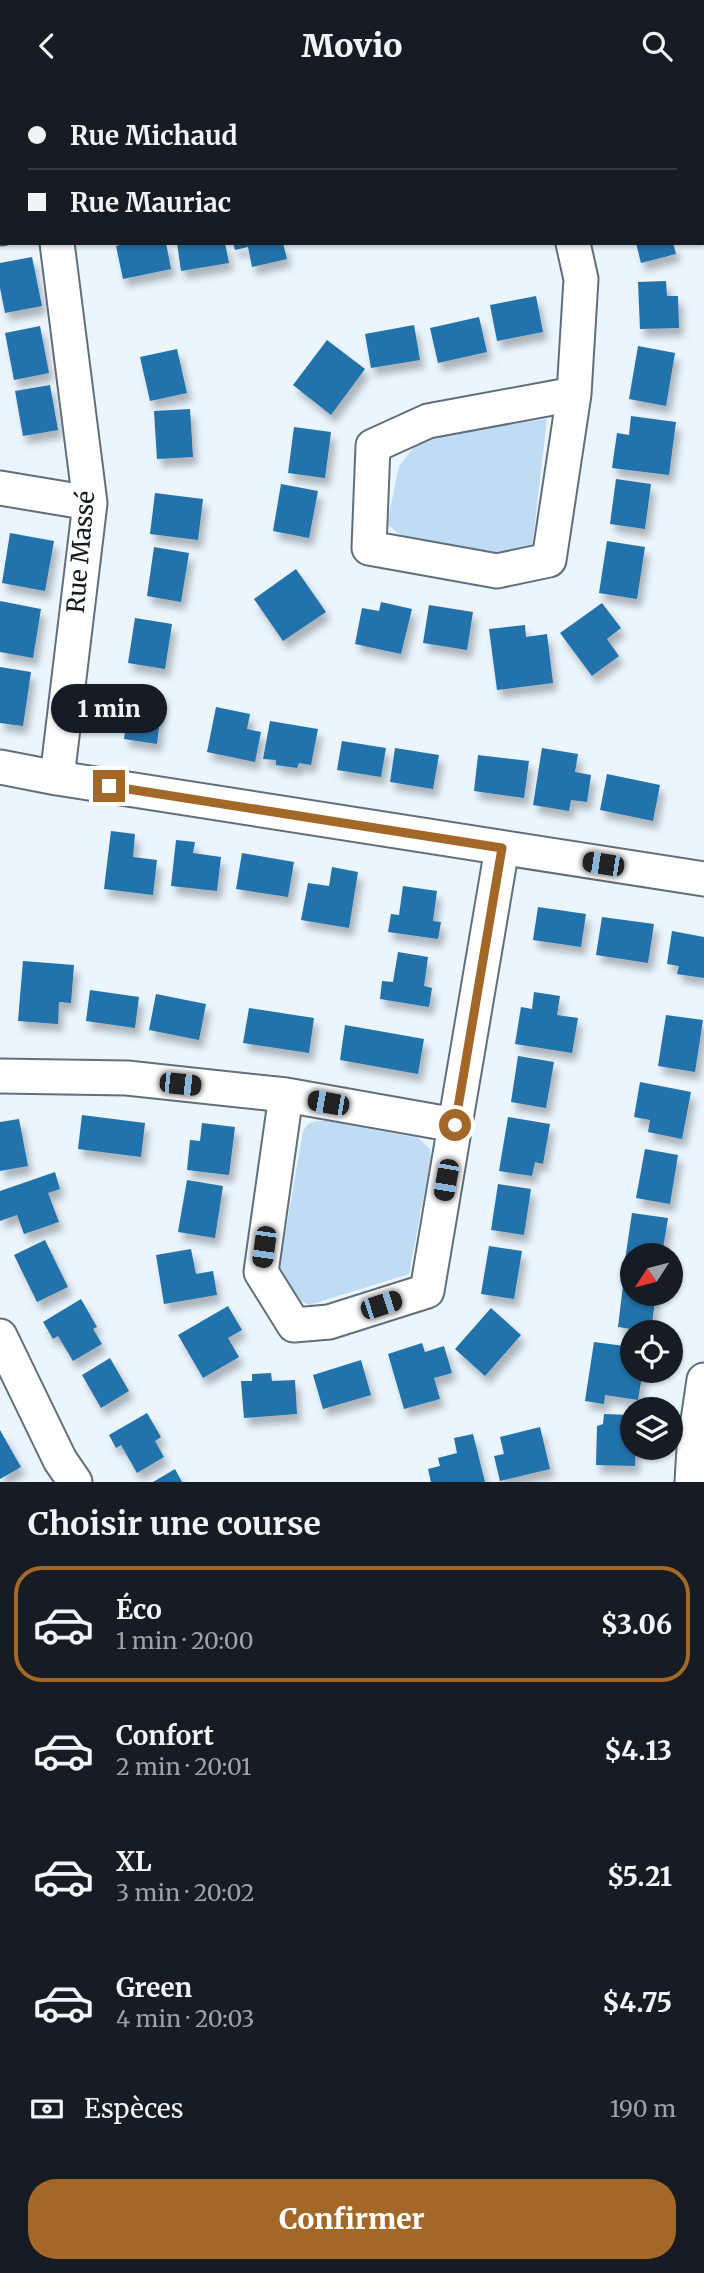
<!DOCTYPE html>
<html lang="fr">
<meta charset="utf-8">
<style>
body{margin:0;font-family:Merriweather,serif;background:#20242c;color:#f1f3f6;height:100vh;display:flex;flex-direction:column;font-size:26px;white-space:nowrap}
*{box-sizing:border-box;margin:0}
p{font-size:23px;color:#9ea1a6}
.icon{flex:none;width:38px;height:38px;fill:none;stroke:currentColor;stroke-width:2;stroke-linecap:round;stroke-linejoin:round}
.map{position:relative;height:1391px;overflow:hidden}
.sheet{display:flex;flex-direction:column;background:#171b24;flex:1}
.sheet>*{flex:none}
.banner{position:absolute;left:0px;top:0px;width:705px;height:154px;box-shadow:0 2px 5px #0004;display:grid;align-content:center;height:154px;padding:0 28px;background:#171b24}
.needle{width:46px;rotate:234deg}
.controls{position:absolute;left:620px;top:1152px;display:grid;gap:14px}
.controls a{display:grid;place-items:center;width:63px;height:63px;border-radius:50%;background:#171b24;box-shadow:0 2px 5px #0004;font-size:35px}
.end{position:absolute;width:32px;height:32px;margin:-16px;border:9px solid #a36828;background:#fff;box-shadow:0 0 0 4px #fff}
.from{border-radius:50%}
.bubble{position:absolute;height:49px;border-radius:24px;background:#171b24;box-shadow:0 2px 5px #0004;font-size:23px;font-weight:800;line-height:49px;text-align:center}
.car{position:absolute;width:21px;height:42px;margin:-21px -10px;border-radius:9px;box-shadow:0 0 5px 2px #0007;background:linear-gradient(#222 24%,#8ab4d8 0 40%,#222 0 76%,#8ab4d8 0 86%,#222 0)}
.banner b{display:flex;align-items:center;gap:24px;height:66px;font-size:26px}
.banner b+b{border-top:2px solid #363941}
.banner i{width:18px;height:18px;background:#f1f3f6}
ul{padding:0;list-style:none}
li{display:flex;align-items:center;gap:21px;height:116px;margin:0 14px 10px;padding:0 14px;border:4px solid transparent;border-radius:28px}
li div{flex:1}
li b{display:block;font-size:26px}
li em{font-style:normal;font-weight:800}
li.active{border-color:#a36828}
li>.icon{width:63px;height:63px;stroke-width:1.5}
h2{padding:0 28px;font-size:32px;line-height:84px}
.pay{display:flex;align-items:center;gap:18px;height:77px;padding:0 28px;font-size:26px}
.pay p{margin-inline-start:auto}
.primary-button{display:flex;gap:14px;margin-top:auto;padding:14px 28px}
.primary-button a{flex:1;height:80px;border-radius:28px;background:#a36828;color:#fff;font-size:28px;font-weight:800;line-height:80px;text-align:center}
header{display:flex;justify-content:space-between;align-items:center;height:91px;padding:0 28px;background:#171b24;font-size:32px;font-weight:800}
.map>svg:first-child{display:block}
.green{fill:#c0dcf4}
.building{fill:#2272ab;filter:url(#shadow)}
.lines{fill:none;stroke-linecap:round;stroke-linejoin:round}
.minor-casing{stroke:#606f7c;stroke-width:37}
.minor{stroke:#fff;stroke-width:33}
.route{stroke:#a36828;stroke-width:9}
.labels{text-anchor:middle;stroke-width:5;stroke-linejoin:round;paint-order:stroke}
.street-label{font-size:24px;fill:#13191e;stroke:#fff}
</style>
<header><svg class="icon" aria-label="back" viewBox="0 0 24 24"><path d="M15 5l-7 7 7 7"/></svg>Movio<svg class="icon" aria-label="search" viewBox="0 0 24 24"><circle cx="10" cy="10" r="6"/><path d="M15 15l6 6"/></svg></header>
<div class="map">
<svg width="704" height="1391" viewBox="0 0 704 1391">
<defs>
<filter id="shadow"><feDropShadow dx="4.5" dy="8" stdDeviation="3.5" flood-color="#0004"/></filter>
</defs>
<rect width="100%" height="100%" fill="#ebf5fe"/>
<path class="green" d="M547,328L532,457L497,462L404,447L387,433L399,375L415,355L437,344Z
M316,1030H327L418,1047L430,1058L431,1067L409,1183L309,1214L294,1207L279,1178L303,1040L308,1033Z"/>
<path class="building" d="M127,152H166L171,178L123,188L116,155Z
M177,152H225L229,172L181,180Z
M233,152H283L287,168L252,176L248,156L235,159Z
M636,152H673L676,163L641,172Z
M32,166L42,215L5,222L0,197V172Z
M666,190L667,205H678L679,237L640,238L638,191Z
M536,205L543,241L497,250L490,214Z
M479,226L487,261L438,272L430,237Z
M414,234L420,269L371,277L365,243Z
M40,235L49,282L14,289L5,242Z
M327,249L365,278L331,324L293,294Z
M638,255L675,262L666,315L629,308Z
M177,258L187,302L150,310L140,266Z
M50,294L58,339L23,345L15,300Z
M190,318L193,366L157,368L154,320Z
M631,325L676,331L669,384L612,377L617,342L629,344Z
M294,336L331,341L325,387L288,382Z
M616,388L651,393L645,438L610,433Z
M281,393L318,400L309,447L273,440Z
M155,402L203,408L198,449L150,443Z
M10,442L54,450L45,500L2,492Z
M607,450L645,456L637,508L599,502Z
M154,456L189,462L181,511L147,505Z
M296,478L326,521L283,550L254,508Z
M0,510L41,518L33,567L0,561Z
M381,511L412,518L401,563L355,553L362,517L379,520Z
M602,512L621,537L607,548L619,565L592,585L560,542Z
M429,514L473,521L467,559L423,552Z
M135,527L172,533L165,578L128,572Z
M525,534L526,546L547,543L553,592L497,599L489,538Z
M0,576L31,581L23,635L0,632Z
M131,600L163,604L157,653L124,648Z
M216,616L250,623L247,638L261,641L255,671L207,661Z
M270,630L318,638L311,674L299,672L297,677L276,674V669L263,668Z
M342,650L386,657L381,686L337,679Z
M395,657L439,664L433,698L390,691Z
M542,657L578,663L575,681L591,684L587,711L571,709L569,720L533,714Z
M478,664L529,670L524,707L474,700Z
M607,683L660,694L653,730L600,719Z
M111,740L135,743L133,766L157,769L153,804L104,798Z
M176,749L195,751L193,762L221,766L217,800L171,795Z
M242,762L294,771L288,806L236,798Z
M332,776L358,781L349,837L301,829L308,792L329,795Z
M403,795L437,800L433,830L441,831L438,848L388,841L391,823L399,824Z
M538,816L586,823L581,856L533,849Z
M602,826L654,833L648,872L596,864Z
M672,840L704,846V887L677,883L679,875L667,873Z
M398,861L428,866L424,895L432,897L429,916L380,908L382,890L393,891Z
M23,870L74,874L71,912L59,911L58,933L18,930Z
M90,899L139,906L135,937L86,930Z
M534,901L560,905L557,924L578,927L572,962L515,953L521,916L532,918Z
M156,903L206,913L199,949L149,939Z
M249,917L314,927L309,962L243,952Z
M666,924L703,929L695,981L658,975Z
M345,934L424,948L418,983L340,969Z
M518,965L554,971L546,1017L511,1011Z
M640,991L691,1001L682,1048L648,1041L650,1029L634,1026Z
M82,1024L145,1032L141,1066L78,1058Z
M508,1026L550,1033L543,1073L535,1071L532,1085L499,1080Z
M19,1028L28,1075L0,1080V1031Z
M202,1032L235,1036L229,1084L187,1079L190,1049L200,1050Z
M645,1058L678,1064L670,1113L636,1107Z
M55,1081L60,1098L48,1102L59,1131L24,1143L17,1124L0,1130V1100Z
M187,1089L223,1095L215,1147L178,1141Z
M498,1093L531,1098L524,1144L491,1139Z
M632,1122L668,1127L662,1164H632V1170L625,1169Z
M45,1149L68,1196L37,1211L14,1164Z
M489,1155L522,1160L514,1208L481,1203Z
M191,1158L196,1183L213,1180L217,1204L164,1213L156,1164Z
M624,1186L632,1187V1202H656L651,1241L618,1236Z
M81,1208L97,1236L93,1238L102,1253L73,1270L58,1245L53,1248L43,1231Z
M228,1215L242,1239L228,1247L239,1266L203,1287L178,1244Z
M491,1217L521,1244L485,1285L455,1258Z
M594,1251L632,1256V1279H643L638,1309L605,1304L604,1313L585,1310Z
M422,1252L425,1261L444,1255L452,1282L434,1287L440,1308L404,1318L388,1263Z
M110,1267L129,1300L101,1317L82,1284Z
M361,1269L371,1304L323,1318L313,1284Z
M271,1282L272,1290L295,1289L297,1323L244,1327L241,1290H252V1283Z
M147,1322L161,1346L155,1350L164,1366L137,1382L121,1354L116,1357L109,1344Z
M604,1323L632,1324V1356H636L635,1375L596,1374L597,1335L603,1333Z
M540,1336L550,1378L500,1390L494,1365L504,1363L500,1346Z
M0,1339L21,1376L0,1388Z
M473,1343L485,1391H431L428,1378L440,1375L438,1367L457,1362L454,1347Z
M175,1378L182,1391H153Z"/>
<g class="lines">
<defs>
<path id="minor" d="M648,2L656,0
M0,137H2
M573,152L581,188L574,303L549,469L497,480L369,457L373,355L428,330L574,303
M0,397L90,412
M0,676L57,687L704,788
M57,687L90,412L57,152
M0,985L127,987L286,1004L455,1034L427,1200L329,1231L294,1234L261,1181L286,1004
M455,1034L502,757
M0,1245L60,1369L75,1391
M692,1391L694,1357L704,1289"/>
</defs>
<use href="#minor" class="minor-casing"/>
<use href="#minor" class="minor"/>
</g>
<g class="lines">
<path class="route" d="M109,695L502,757L455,1034"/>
</g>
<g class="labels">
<g class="street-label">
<text transform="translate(81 461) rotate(-85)" y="8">Rue Massé</text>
</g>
</g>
</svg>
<div class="controls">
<a><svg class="needle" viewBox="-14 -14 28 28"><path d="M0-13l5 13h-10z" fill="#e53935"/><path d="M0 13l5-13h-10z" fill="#9ea1a6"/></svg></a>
<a><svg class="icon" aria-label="locate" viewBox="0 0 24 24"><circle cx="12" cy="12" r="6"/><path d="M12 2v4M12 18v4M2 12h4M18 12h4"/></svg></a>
<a><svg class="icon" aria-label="layers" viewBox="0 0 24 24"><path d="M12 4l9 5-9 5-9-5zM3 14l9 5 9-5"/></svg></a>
</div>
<i class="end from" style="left:455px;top:1034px"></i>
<i class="end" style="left:109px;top:695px"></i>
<div class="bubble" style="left:51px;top:593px;width:116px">1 min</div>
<i class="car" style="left:603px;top:773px;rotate:279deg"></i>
<i class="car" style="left:180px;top:993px;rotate:96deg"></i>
<i class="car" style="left:328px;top:1012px;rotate:280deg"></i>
<i class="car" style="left:446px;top:1089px;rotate:190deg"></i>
<i class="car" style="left:264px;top:1156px;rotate:188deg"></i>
<i class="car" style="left:381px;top:1214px;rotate:72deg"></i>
<div class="banner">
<b><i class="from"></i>Rue Michaud</b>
<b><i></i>Rue Mauriac</b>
</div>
</div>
<section class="sheet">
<h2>Choisir une course</h2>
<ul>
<li class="active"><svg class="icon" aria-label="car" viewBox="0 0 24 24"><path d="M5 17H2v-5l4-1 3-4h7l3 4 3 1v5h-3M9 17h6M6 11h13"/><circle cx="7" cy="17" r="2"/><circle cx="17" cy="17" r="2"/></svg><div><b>Éco</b><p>1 min · 20:00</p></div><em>$3.06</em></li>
<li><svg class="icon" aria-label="car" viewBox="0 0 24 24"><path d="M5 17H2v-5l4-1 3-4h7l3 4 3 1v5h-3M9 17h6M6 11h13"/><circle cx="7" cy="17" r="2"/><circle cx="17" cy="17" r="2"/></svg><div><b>Confort</b><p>2 min · 20:01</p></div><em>$4.13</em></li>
<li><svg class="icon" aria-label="car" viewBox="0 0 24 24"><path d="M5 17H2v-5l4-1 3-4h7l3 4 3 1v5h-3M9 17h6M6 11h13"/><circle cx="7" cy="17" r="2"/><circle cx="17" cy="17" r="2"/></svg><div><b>XL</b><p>3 min · 20:02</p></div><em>$5.21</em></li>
<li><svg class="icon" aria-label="car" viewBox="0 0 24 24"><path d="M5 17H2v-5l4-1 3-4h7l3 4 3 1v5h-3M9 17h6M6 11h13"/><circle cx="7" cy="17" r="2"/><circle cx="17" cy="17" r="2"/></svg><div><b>Green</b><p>4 min · 20:03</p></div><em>$4.75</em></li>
</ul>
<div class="pay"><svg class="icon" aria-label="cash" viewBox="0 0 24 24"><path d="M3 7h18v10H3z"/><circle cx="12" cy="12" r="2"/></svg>Espèces<p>190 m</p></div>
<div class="primary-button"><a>Confirmer</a></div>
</section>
